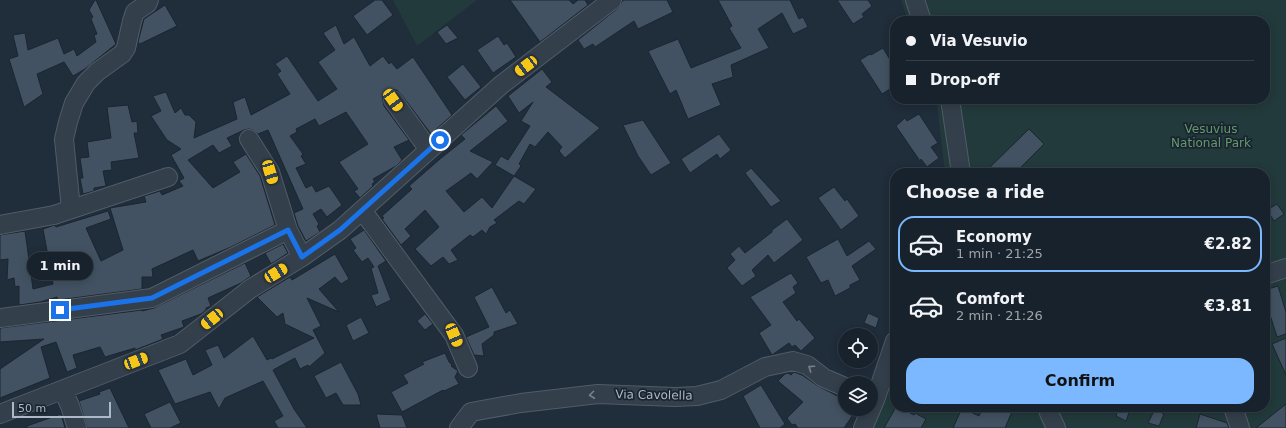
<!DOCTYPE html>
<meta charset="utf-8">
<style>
body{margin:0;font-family:"DejaVu Sans",sans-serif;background:#212a34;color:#f1f3f6;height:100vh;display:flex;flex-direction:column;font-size:15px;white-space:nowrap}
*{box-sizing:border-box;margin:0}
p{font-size:13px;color:#9fa4a9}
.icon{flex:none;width:22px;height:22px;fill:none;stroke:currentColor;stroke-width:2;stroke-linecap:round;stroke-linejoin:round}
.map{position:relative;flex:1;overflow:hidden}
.sheet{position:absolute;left:890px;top:168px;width:380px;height:244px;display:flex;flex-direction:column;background:#18222c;border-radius:16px;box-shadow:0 2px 10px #0003,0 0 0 1px #363f48}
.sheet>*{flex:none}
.hud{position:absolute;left:890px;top:16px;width:380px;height:88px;border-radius:16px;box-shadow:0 2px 10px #0003,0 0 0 1px #363f48;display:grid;align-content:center;height:88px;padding:0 16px;background:#18222c}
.buttons{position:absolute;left:838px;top:328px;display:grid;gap:8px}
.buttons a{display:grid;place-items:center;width:40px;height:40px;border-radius:50%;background:#18222c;box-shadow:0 2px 10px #0003,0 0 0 1px #363f48;font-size:20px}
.scale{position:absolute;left:12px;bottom:10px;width:99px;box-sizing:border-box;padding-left:4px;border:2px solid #aeb9c7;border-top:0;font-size:11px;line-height:14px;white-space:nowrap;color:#aeb9c7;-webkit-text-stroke:3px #19242f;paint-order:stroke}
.end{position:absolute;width:18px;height:18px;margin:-9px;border:5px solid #1a73e8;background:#fff;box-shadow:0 0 0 2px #fff}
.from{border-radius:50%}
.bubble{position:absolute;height:28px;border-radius:14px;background:#18222c;box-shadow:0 2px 10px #0003,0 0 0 1px #363f48;font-size:13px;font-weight:700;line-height:28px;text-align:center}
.car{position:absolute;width:12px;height:24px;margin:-12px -6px;border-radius:5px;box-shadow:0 0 3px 1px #0007;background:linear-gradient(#f5c518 24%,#345 0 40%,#f5c518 0 76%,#345 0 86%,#f5c518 0)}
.hud b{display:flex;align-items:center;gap:14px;height:38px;font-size:15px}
.hud b+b{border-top:1px solid #363f48}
.hud i{width:10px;height:10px;background:#f1f3f6}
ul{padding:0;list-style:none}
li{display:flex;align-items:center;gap:12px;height:56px;margin:0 8px 6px;padding:0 8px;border:2px solid transparent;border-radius:16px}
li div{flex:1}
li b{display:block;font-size:15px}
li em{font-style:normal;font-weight:700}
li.selected{border-color:#7bb8ff}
li>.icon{width:36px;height:36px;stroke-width:1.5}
h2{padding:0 16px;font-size:18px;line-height:48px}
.primary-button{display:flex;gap:8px;margin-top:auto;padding:8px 16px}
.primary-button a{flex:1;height:46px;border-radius:16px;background:#7bb8ff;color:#111;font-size:16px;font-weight:700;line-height:46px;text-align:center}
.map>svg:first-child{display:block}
.green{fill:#223a3b}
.building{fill:#425262;stroke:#1b2631}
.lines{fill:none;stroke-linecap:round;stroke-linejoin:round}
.minor-casing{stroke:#515c68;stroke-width:20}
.minor{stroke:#333f4b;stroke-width:18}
.oneway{stroke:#77828f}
.route{stroke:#1a73e8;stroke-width:5}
.labels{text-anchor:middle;stroke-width:3.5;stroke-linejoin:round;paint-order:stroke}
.park-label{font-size:12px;fill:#64996c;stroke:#19242f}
.street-label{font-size:12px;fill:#aeb9c7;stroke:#19242f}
</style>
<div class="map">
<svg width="1286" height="428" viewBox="0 0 1286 428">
<rect width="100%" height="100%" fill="#202d3a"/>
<path class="green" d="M393,0H477L417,46Z
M901,0H1286V428H856L877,366L895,327V407H1265V173H945L937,105L935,99H1265V21H908Z"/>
<path class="building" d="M95,0H96L116,44L85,69L73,76L64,62L37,74L43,94L24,107L9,59L18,56L13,35L25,33L28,50L58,38L64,54L74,49L77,56L96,42L94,35L97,34L91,19L93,17L89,10Z
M375,0H382L393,15L367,35L353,16Z
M510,0H569L573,4L578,0H585L588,5L540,42Z
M623,0H667L673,12L638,29L634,21L595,47L593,44L584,49L578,40L618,8Z
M718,0H790L799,19L803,17L808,27L793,34L782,13L758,29L769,48L731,65L733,77L712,84L721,105L688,119L676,90L670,94L648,51L678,39L691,68L741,48L729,28L732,26Z
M837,0H868L872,6L862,14L864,17L853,24Z
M165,5L177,26L140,44L138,42L144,19Z
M336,25L344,44L354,37L370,66L383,56L389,64L391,62L397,69L413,57L452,115L431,134L401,94L397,90H392L387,92L383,96V101L384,106L409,140L394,147L402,160L396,166L373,179L375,182L372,184L373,186L360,198L354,191L358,189L339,162L368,144L346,112L319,126L315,119L296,129L297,132L290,136L303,154L301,156L306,164L296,168L306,188L312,185L316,192L329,186L342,205L327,217L321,209L313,214L319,224L317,226L320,232L306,241L298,226L294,213L303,209L268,130L258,134L253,130L249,129L244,130L227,138L232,146L219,153L213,145L188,160L213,188L240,172L233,162L246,154L260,176L275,225L231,247L198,261L193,250L152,269L153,277H142V289L58,300L57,297L40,302L19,305V286L15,287L14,278L7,280L8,259L0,260V235L25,231L33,289L53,284L43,229L55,225L56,227L108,211L111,219L86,228L101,261L123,250L110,208L146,202L144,196L160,191L162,195L183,186L179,181L184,178L171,155L181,149L167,140L151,116L161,111L153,96L166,92L175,113L181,108L185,115H189L196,122L194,138L237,119L233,102L245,97L251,115L290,94L277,74L281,71L275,64L287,56L318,101L337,89L318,62L335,50L323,33Z
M447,25L458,38L446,44L437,32Z
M498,36L504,45L507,43L516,57L493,73L477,50Z
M883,48L895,68V81L891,84L893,87L882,94L860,60L870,54L871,55Z
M463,64L481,87L465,100L447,77Z
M542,69L552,82L546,87L600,128L565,158L559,151L562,147L548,132L535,147L530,144L519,164L521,166L514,176L495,165L501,156L508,160L530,126L521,121L533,102L519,113L508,96Z
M128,105L132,122L137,121L138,133H134L139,158L111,162L112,170L103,171L106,186L94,188V191L83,194L80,178H83L80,158L89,157L87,142L111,138L107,107Z
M496,106L508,121L470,151L493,162L477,179L471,173L446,191L464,212L482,197L492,208L514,176L536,189L524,204L519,201L494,220L497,223L490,227L486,234L482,230L473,237L470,235L451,250L458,260L449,264L443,257L431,266L415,249L439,227L425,210L405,229L411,236L401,245L382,219L384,218L382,216L412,189L409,186L440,159L465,139L461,135Z
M919,114L938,143L931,147L939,158L927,167L921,159L920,161L896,126L905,118L907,121Z
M643,120L671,163L651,175L638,156L623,125Z
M1029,129L1044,144L1015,173H984Z
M719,134L731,150L720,159L717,154L690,173L681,159Z
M751,168L773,192L781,201L771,207L745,173Z
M834,187L845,201L847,199L859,216L841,230L818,198Z
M1277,204L1284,214L1274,221L1267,210Z
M787,219L803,240L774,263L768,255L752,270L756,276L742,286L727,268L735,260L730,254L739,246L745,253L772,232V230Z
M364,230L386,261L378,266L391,300L376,307L371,295L378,293L371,268L374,267L368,258L362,262L353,250L356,248L350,239Z
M838,239L847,256L869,241L876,249L852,266L860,280L850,285V288L835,296L828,280L821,283L806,257Z
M283,244L288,253L271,264L265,253Z
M335,254L349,279L341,284L335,277L319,289L339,312L307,298L321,326L313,330L325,353L309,367L308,365L300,369L295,358L273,370L294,409L307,428H278L274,421L283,416L263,381L225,398L219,409L210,392L175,404L158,370L186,359L193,375L212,365L205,350L218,345L224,358L253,336L267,360L271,358L272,359L314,338L285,324L283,313L277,317L257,297L290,277L292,280Z
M245,263L251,276L241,283L208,298L211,306L206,308V310L201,314L182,321L184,327L161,335L163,339L135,350V348L105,357L100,347L73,355L77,368L67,372L56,342L41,347L50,378L0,398V369L44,339L0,342V328L142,310V311L154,308Z
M791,273L798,283L793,287L796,293L783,302L797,321L799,319L815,338L801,351L795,345L792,347L789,343L772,355L759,333L771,325L750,297Z
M1278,286L1286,312V334L1277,337L1265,299V290Z
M492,287L506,313L510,310L518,324L494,332V335L482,344L484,356L474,355L466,337L489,327L474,297Z
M868,313L879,318L876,328L864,323Z
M425,314L433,324L425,330L417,321Z
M361,317L369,333L353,341L346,325Z
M1286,338V375L1272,344Z
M445,353L449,362L452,365L451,366L458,371L455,377L459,384L444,391L443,390L402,412L391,392L408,383L403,375L424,364L422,362Z
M341,362L358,394L361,405H343L336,393L326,398L314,376Z
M794,372L802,375L818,386L845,400V409H857L844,428H798L795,424L792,425L787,418L803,402L778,381L785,374L788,373L791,375Z
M761,385L785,424L780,428H760L743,396Z
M110,388L129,428H87L79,401L100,394L99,392Z
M170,402L181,423L170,428H151L144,414Z
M1286,404V428H1256Z
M896,407H899L914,415L915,413L926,419L921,428H884Z
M983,407H1014L1005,428H953L962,408L979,416Z
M1119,407H1131L1126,421L1116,416Z
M1155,409L1164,414L1159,426L1148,423Z
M61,414L65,428H27V426Z
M376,414L402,415L407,428H380Z
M1200,414L1227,423L1229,428H1196Z"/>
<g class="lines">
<defs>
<path id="minor" d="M915,0L922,21
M950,99L961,173
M393,100L429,150
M249,139L270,172L288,230
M71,209L64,139L68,122L74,103L86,83L97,72L122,54L126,48L132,21L135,12L147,4L149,0
M362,210L454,335L468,368
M0,225L54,215L168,177
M1265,275L1286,268
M0,318L152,298L288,230L302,257
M63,390L70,406L77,428
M875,400L895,341
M1049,407V413L1056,428
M1233,407L1240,428
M0,414L180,344L250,289L302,257L340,230L501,85L612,0
M459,428L471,412L521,403L598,394L675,397L697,396L721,390L765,367L793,361L807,365L824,378L845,387
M863,428L875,400L871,398"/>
</defs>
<use href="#minor" class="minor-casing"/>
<use href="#minor" class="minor"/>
</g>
<defs><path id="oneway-chevron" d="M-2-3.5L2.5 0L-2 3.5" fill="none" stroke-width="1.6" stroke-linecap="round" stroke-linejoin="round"/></defs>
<g class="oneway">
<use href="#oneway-chevron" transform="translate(811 368) rotate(-146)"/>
<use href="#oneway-chevron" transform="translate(592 395) rotate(173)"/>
</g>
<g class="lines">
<path class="route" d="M60,310L152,298L288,230L302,257L340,230L440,140"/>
</g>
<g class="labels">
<g class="park-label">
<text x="1211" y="133">Vesuvius<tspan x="1211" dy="14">National Park</tspan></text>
</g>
<g class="street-label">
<text transform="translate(654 395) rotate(1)" y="4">Via Cavolella</text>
</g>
</g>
</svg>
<div class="buttons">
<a><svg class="icon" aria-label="locate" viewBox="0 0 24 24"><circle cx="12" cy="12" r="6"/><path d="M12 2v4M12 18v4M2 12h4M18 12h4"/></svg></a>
<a><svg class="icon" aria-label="layers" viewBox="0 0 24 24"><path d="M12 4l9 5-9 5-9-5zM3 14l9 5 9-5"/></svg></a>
</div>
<div class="scale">50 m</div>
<i class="end from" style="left:440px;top:140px"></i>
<i class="end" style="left:60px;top:310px"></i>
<div class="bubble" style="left:27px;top:252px;width:66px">1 min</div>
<i class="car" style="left:526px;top:66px;rotate:233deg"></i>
<i class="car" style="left:393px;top:100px;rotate:144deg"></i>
<i class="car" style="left:270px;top:172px;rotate:163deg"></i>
<i class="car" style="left:276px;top:273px;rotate:59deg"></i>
<i class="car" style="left:212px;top:319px;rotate:231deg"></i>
<i class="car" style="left:454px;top:335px;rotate:157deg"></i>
<i class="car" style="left:136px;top:361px;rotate:69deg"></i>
<div class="hud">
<b><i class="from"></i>Via Vesuvio</b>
<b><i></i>Drop-off</b>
</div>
<section class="sheet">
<h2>Choose a ride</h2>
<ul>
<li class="selected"><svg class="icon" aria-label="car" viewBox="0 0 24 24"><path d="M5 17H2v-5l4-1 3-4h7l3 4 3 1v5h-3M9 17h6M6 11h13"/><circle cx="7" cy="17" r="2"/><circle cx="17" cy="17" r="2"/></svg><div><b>Economy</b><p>1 min · 21:25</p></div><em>€2.82</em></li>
<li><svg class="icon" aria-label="car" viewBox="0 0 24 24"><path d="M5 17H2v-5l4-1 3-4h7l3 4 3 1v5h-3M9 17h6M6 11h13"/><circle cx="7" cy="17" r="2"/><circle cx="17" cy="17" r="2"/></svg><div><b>Comfort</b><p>2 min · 21:26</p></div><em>€3.81</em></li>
</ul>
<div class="primary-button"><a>Confirm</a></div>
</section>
</div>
